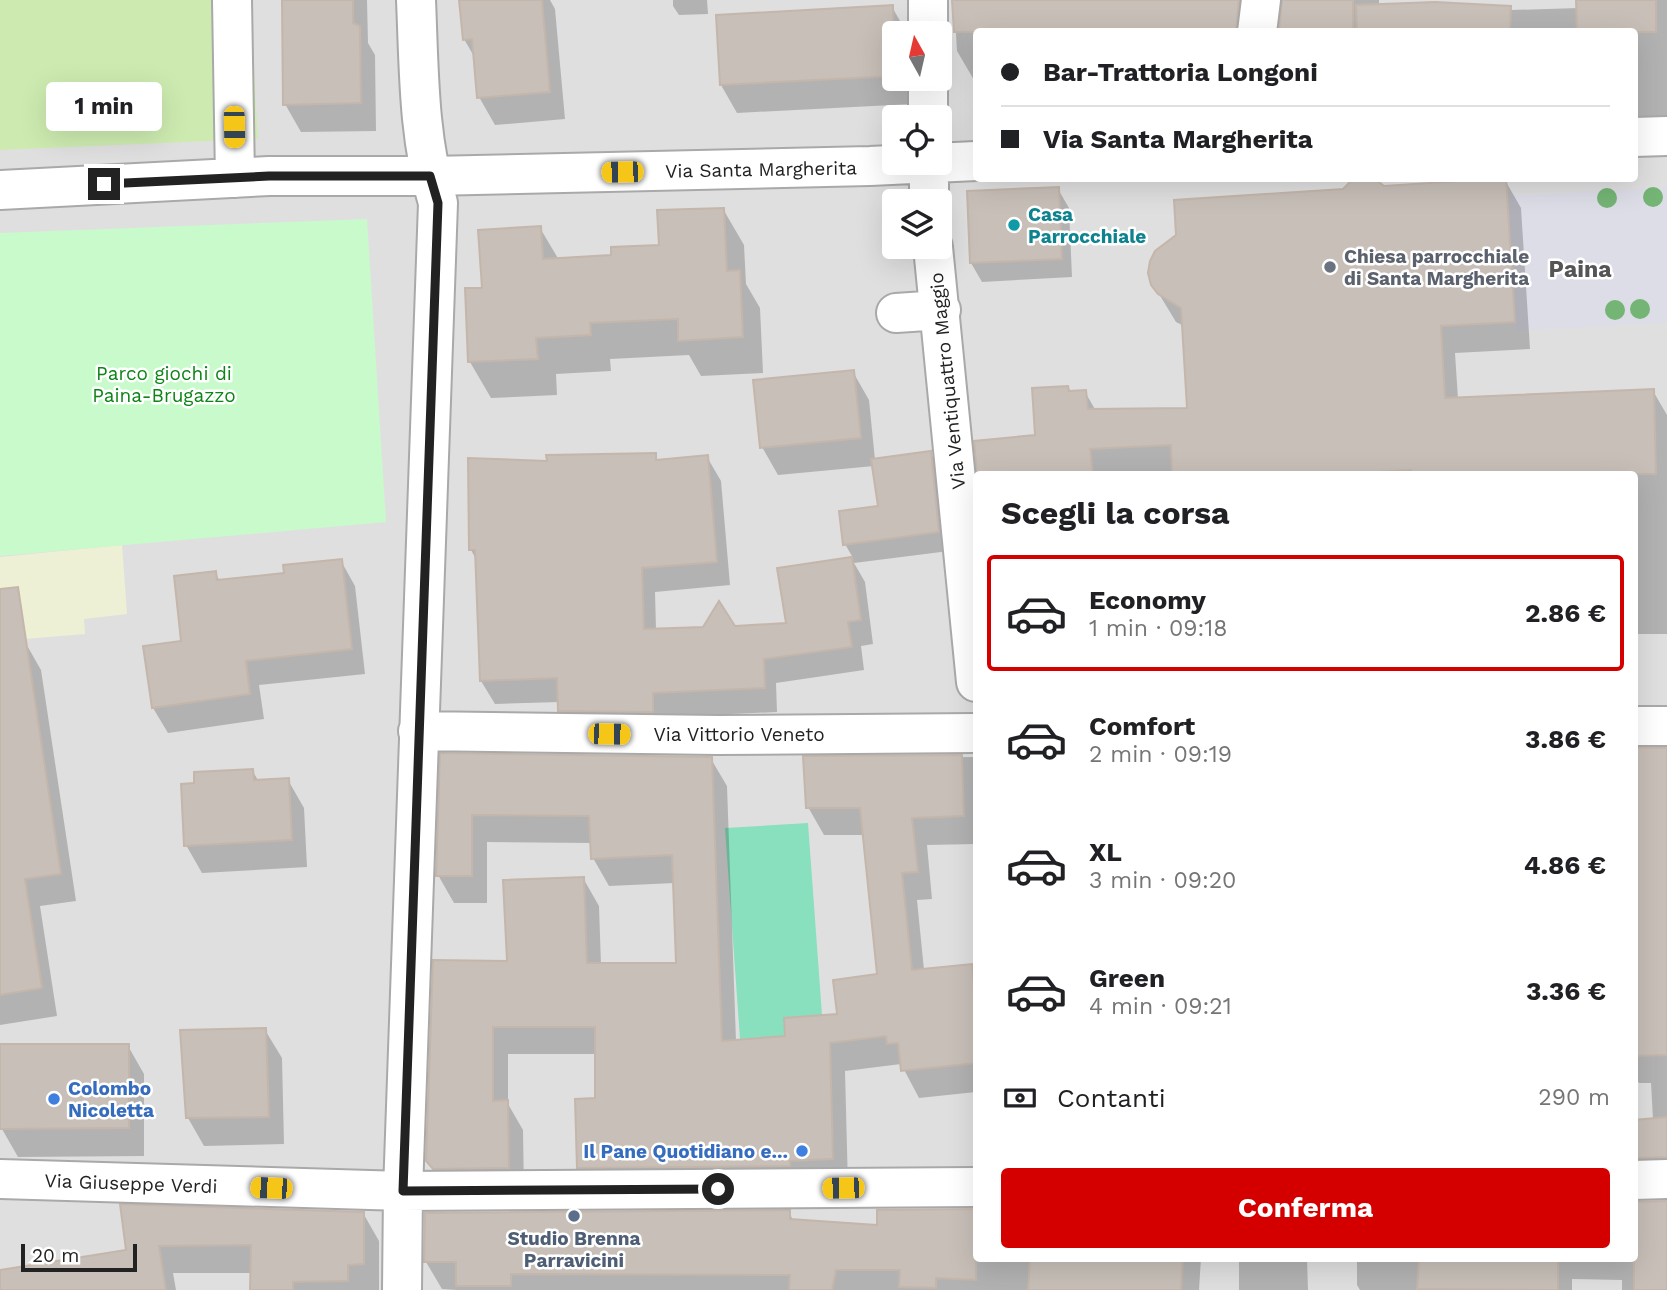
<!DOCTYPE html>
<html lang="it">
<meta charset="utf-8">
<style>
body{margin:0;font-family:"Work Sans",sans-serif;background:#f2f2f2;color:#202124;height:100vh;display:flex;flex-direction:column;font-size:26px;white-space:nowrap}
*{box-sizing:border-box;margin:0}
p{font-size:23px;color:#757577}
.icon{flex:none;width:38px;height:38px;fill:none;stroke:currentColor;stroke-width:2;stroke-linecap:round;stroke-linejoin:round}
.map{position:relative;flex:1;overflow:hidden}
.details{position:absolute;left:973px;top:471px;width:665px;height:791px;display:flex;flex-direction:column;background:#fff;border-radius:7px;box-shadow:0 7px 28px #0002}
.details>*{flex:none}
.top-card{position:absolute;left:973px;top:28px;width:665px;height:154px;border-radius:7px;box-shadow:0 7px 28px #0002;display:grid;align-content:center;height:154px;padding:0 28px;background:#fff}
.needle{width:46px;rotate:352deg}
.controls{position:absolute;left:882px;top:21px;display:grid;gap:14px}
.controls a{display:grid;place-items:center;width:70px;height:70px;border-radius:7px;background:#fff;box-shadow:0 7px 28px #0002;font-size:35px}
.scale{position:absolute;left:21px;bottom:18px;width:116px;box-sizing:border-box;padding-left:7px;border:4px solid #222;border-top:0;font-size:19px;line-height:24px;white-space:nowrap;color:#222;-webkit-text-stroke:5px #fff;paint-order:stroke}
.end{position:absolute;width:32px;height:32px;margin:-16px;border:9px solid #222;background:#fff;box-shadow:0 0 0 4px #fff}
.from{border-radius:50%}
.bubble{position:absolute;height:49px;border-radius:7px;background:#fff;box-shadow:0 7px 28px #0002;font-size:23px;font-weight:700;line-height:49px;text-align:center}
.car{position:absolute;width:21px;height:42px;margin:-21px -10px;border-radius:9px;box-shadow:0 0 5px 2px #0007;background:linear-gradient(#f5c518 24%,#345 0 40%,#f5c518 0 76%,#345 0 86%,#f5c518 0)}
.top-card b{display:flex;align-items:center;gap:24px;height:66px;font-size:26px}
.top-card b+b{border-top:2px solid #e0e0e0}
.top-card i{width:18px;height:18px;background:#202124}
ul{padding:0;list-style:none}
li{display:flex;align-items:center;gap:21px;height:116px;margin:0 14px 10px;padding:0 14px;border:4px solid transparent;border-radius:7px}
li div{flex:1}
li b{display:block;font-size:26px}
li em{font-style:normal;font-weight:700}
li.current{border-color:#d40000}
li>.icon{width:63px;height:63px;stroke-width:1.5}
h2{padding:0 28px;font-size:32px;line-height:84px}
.pay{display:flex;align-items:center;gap:18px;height:77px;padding:0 28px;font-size:26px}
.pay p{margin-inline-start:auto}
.button{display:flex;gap:14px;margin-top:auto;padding:14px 28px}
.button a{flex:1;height:80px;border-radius:7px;background:#d40000;color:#fff;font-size:28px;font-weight:700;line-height:80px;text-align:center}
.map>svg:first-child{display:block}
.residential{fill:#e0dfdf;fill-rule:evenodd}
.farmland{fill:#eef0d5}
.grass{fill:#cdebb0}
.park{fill:#c8facc}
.pitch{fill:#88e0be}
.plaza{fill:#dddde8}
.shadow{fill:#0003}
.building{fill:#c7bfb8;stroke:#c4b6ab;stroke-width:2}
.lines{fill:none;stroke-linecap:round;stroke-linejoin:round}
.minor-casing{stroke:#a9a9a9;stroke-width:42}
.minor{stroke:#fff;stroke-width:38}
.tree{fill:#74b475}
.route{stroke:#222;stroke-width:9}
.culture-dot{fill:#0f9aa8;stroke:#fff;stroke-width:2.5}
.worship-dot{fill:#6b7280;stroke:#fff;stroke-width:2.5}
.shop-dot{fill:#3f7fe0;stroke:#fff;stroke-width:2.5}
.service-dot{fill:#5c6f8a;stroke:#fff;stroke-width:2.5}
.labels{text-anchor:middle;stroke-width:5;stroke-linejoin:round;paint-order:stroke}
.street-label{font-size:19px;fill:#222;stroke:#fff}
.culture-label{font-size:19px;font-weight:bold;fill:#0d838f;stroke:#fff;text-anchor:start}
.worship-label{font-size:19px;font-weight:bold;fill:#5b616d;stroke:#fff;text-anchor:start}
.park-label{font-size:19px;fill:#0c8416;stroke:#fff}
.shop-label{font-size:19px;font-weight:bold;fill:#366cbe;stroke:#fff;text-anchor:start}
.service-label{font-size:19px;font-weight:bold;fill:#4e5e75;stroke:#fff}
.quarter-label{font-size:23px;font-weight:bold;fill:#555;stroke:#fff}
</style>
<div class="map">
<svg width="1667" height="1290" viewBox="0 0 1667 1290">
<rect width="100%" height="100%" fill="#f2efe9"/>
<path class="residential" d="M0,0H1667V1290H0ZM976,32H1634V178H976ZM894,33H940V79H894ZM894,117H940V163H894ZM894,201H940V247H894ZM976,474H1634V1258H976Z"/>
<path class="farmland" d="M122,545L127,614L84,619L85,634L0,641V557Z"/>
<path class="grass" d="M0,0H250L258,139L0,150Z"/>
<path class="park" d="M367,219L386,522L0,556V233Z"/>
<path class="pitch" d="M808,823L822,1015L784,1018L785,1036L740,1039L725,828Z"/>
<path class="plaza" d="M1667,187V323L1516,331L1508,196Z"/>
<path class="shadow" d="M283,0H367L368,43L375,55L376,131L301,132L285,104Z
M461,0H550L555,9L565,119L495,125L479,97L475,58L464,39Z
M673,0H707L708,14L679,15L673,6Z
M954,0H1240L1255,26L1254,32H976V92L974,80L957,51Z
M1284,0H1379V6L1481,11L1578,8V0H1667V128L1634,129V32H1281Z
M892,7L907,33H894V79H911L912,104L737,113L721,85Z
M1505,180L1521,208L1530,349L1455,353L1458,399L1653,391L1667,415V634H1634V474H979L976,443L1037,437L1067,388L1070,393L1085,392L1096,411L1189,409L1184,326L1176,322L1153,284L1383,188Z
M1058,189L1069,208L1072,277L982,282L971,263Z
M723,209L744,245L746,284L760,308L763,373L701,376L689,355L610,359L611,371L556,374L557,395L491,398L470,362L483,289L540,228L559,260L613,257L661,247Z
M853,372L869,400L875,460L930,452L941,471L949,551L854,563L865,582L873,644L861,646L864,670L776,683L777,712L665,717L574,734L560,710V702L495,704L481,681L477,561L471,550L548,463L655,455L658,461L707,457L721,481L730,585L655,592L656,630L788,625L779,569L853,558L845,544L880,508L874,466L778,475L762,447Z
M341,561L355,586L365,674L259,685L264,719L168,733L153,708L215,573L220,581L286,574Z
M25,642L41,670L76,901L40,906L57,1016L0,1025V646Z
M1667,749V1185L1649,1186L1634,1160V1122L1653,1120L1651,1083H1639L1634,1076V750Z
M442,755L711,759L727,786L736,1041L787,1038L839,1015L879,975L865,835H824L808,807L805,758L976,757V844L927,845L932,899L917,900L924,970L976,965V1092L919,1098L901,1064L845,1071L848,1187L595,1195L579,1167L597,1100V1054H508V1104L523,1130L524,1196L444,1189L428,1161L508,963L583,878L599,906L601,965H678L675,883L609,886L593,858L592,843L487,842V903H454L438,875Z
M252,770L259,782L288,780L304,808L307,867L202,873L186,845Z
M265,1030L282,1058L284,1144L204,1146L188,1118Z
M0,1046H128L144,1074V1156L18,1157L2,1129L0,1120Z
M1667,1203V1290H1622V1280L1572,1279V1290H1360L1357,1285V1258H1634Z
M122,1206L363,1213L379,1241V1290H251L252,1273H173L176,1290H0V1272L128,1252Z
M879,1211H976V1258H1201L1199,1290H457L442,1289L426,1262L789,1212L794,1222L879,1227Z
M1239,1258H1307L1308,1290H1239Z"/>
<path class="building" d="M282,0H353V23L360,26L361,103L283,105Z
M459,0H542L550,92L477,98L472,39L463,40Z
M952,0H1239L1236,32H954Z
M1282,0H1353V32H1279Z
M1576,0H1656V32H1577Z
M1435,2L1511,6L1510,32H1357L1356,5Z
M893,5L894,76L720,85L716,15Z
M1354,178H1374L1384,186L1506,178L1515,322L1441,326L1445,398L1654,389L1656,474H1410L1411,470L1343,474H1172L1171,445L1090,449L1093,474H977L974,441L1035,435L1032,388L1068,386L1069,391L1086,390L1088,409L1187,408L1181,308L1158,294L1151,285L1148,273L1150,261L1155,251L1176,235L1174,200L1343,189Z
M1059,187L1062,259L970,263L967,191Z
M724,208L727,271L740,270L743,337L678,341V319L590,323L591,335L536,338L538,359L468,362L465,288H482L478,230L541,226L543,259L611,255V247L659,245L657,210Z
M854,370L861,438L760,448L753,380Z
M931,451L939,532L843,545L839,511L878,506L871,459Z
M656,453V460L708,455L717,562L642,568L644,629L703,627L719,601L735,626L786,623L777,568L852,557L861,620L848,622L852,647L764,659L765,688L653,693V712L558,711L557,678L480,681L475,550H469L468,458L547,461L546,455Z
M342,559L352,649L246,661L250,694L152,708L143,646L181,641L174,576L216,571L217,580L284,573L283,565Z
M18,587L61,874L25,879L42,988L0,995V589Z
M1634,748H1667V1055L1634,1056Z
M440,753L712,757L722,1041L785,1036L784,1018L837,1014L833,980L877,974L860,808H806L803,756L962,755L964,816L912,818L918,872L902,873L912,970L972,964L976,1010V1063L901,1071L898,1043L887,1044L886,1036L830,1043L833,1159L790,1161V1166L577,1168L575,1099L595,1098V1027H493V1101L508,1100L509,1168L433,1169L426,1161L433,960L507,961L503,880L584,877L587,963H676L672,855L591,859L589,816L472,815V876H436Z
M253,769L254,780L289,778L292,840L184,846L181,784L194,783V772Z
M266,1028L269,1117L186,1118L180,1030Z
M0,1044H129V1128L0,1129Z
M1667,1117V1157L1634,1158V1120Z
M1667,1201V1290H1634V1202Z
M120,1204L364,1212V1264L348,1265V1281L293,1282V1290H250L251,1245L159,1246L166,1290H0V1270L126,1250Z
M976,1209V1280L936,1278V1288L899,1287L900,1270H836L832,1290H789L790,1275L511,1274V1286H456V1262H424L425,1213L790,1210V1219L877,1225V1210Z
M1030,1258H1183L1181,1290H1028Z
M1419,1258H1558V1290L1417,1289Z"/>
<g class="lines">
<defs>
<path id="minor" d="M232,0L235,178
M928,0V33
M1257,32L1261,0
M928,79V117
M1634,137L1667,136
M929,163V201
M0,190L269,176H430L870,166L976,161
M933,247L976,682
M896,313L941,310
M1634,726H1667
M418,731L718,735L976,733
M0,1179L403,1191L976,1187
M1634,1180L1667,1179
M402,1290L403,1191L438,203C418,137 419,69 416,0"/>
</defs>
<use href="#minor" class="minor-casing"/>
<use href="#minor" class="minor"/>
</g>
<g class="tree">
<circle cx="1653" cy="197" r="10"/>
<circle cx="1607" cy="198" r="10"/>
<circle cx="1640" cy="309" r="10"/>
<circle cx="1615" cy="310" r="10"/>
</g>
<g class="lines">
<path class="route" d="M104,184L269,176H430L438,203L403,1191L718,1189"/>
</g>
<circle class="culture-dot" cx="1014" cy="225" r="7"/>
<circle class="worship-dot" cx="1330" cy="267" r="7"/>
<g class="shop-dot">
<circle cx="54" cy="1099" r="7"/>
<circle cx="802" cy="1151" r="7"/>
</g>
<circle class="service-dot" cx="574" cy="1216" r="7"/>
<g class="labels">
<g class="street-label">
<text transform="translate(761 169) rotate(-1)" y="7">Via Santa Margherita</text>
<text transform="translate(947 381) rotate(-96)" y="7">Via Ventiquattro Maggio</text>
<text x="739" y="741">Via Vittorio Veneto</text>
<text transform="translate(131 1183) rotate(2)" y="7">Via Giuseppe Verdi</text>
</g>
<g class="culture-label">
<text x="1028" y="221">Casa<tspan x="1028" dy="22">Parrocchiale</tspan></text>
</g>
<g class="worship-label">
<text x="1344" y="263">Chiesa parrocchiale<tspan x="1344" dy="22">di Santa Margherita</tspan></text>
</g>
<g class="park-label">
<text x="164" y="380">Parco giochi di<tspan x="164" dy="22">Paina-Brugazzo</tspan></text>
</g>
<g class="shop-label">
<text x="68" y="1095">Colombo<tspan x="68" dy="22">Nicoletta</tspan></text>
<text x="788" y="1158" text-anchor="end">Il Pane Quotidiano e...</text>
</g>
<g class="service-label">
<text x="574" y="1245">Studio Brenna<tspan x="574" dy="22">Parravicini</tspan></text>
</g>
<g class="quarter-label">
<text x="1580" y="277">Paina</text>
</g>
</g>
</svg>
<div class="controls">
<a><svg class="needle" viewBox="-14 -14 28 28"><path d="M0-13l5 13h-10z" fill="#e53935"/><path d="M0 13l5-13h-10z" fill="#757577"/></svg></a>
<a><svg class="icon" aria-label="locate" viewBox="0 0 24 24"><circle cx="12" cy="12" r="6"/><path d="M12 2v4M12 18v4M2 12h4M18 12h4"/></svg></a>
<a><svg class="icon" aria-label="layers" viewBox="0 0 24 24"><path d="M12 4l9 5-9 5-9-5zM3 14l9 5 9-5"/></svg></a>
</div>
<div class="scale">20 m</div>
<i class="end from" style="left:718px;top:1189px"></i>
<i class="end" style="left:104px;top:184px"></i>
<div class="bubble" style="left:46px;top:82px;width:116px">1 min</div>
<i class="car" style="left:234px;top:127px;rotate:179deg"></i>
<i class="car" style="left:622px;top:172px;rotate:269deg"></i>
<i class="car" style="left:609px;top:734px;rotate:91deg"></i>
<i class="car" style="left:271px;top:1188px;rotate:272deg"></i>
<i class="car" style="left:843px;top:1188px;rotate:269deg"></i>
<div class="top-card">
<b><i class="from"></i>Bar-Trattoria Longoni</b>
<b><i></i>Via Santa Margherita</b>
</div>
<section class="details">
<h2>Scegli la corsa</h2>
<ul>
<li class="current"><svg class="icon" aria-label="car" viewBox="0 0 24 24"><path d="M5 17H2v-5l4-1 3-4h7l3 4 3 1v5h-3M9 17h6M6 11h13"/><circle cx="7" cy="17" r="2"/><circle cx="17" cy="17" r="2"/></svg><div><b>Economy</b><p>1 min · 09:18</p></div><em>2.86 €</em></li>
<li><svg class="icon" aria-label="car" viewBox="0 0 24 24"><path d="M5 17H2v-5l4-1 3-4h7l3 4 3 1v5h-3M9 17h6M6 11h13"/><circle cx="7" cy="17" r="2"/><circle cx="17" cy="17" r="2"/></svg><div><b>Comfort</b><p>2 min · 09:19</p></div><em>3.86 €</em></li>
<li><svg class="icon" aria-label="car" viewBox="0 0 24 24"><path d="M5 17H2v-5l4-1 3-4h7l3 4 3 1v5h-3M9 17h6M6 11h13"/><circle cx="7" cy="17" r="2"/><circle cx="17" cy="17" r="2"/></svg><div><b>XL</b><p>3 min · 09:20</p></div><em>4.86 €</em></li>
<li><svg class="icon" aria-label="car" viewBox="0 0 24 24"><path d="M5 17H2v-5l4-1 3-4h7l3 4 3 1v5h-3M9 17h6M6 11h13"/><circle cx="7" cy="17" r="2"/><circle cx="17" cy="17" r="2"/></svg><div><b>Green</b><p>4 min · 09:21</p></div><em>3.36 €</em></li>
</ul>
<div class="pay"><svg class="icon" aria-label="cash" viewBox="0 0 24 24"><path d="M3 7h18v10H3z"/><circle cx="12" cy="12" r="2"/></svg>Contanti<p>290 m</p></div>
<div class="button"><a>Conferma</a></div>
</section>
</div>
